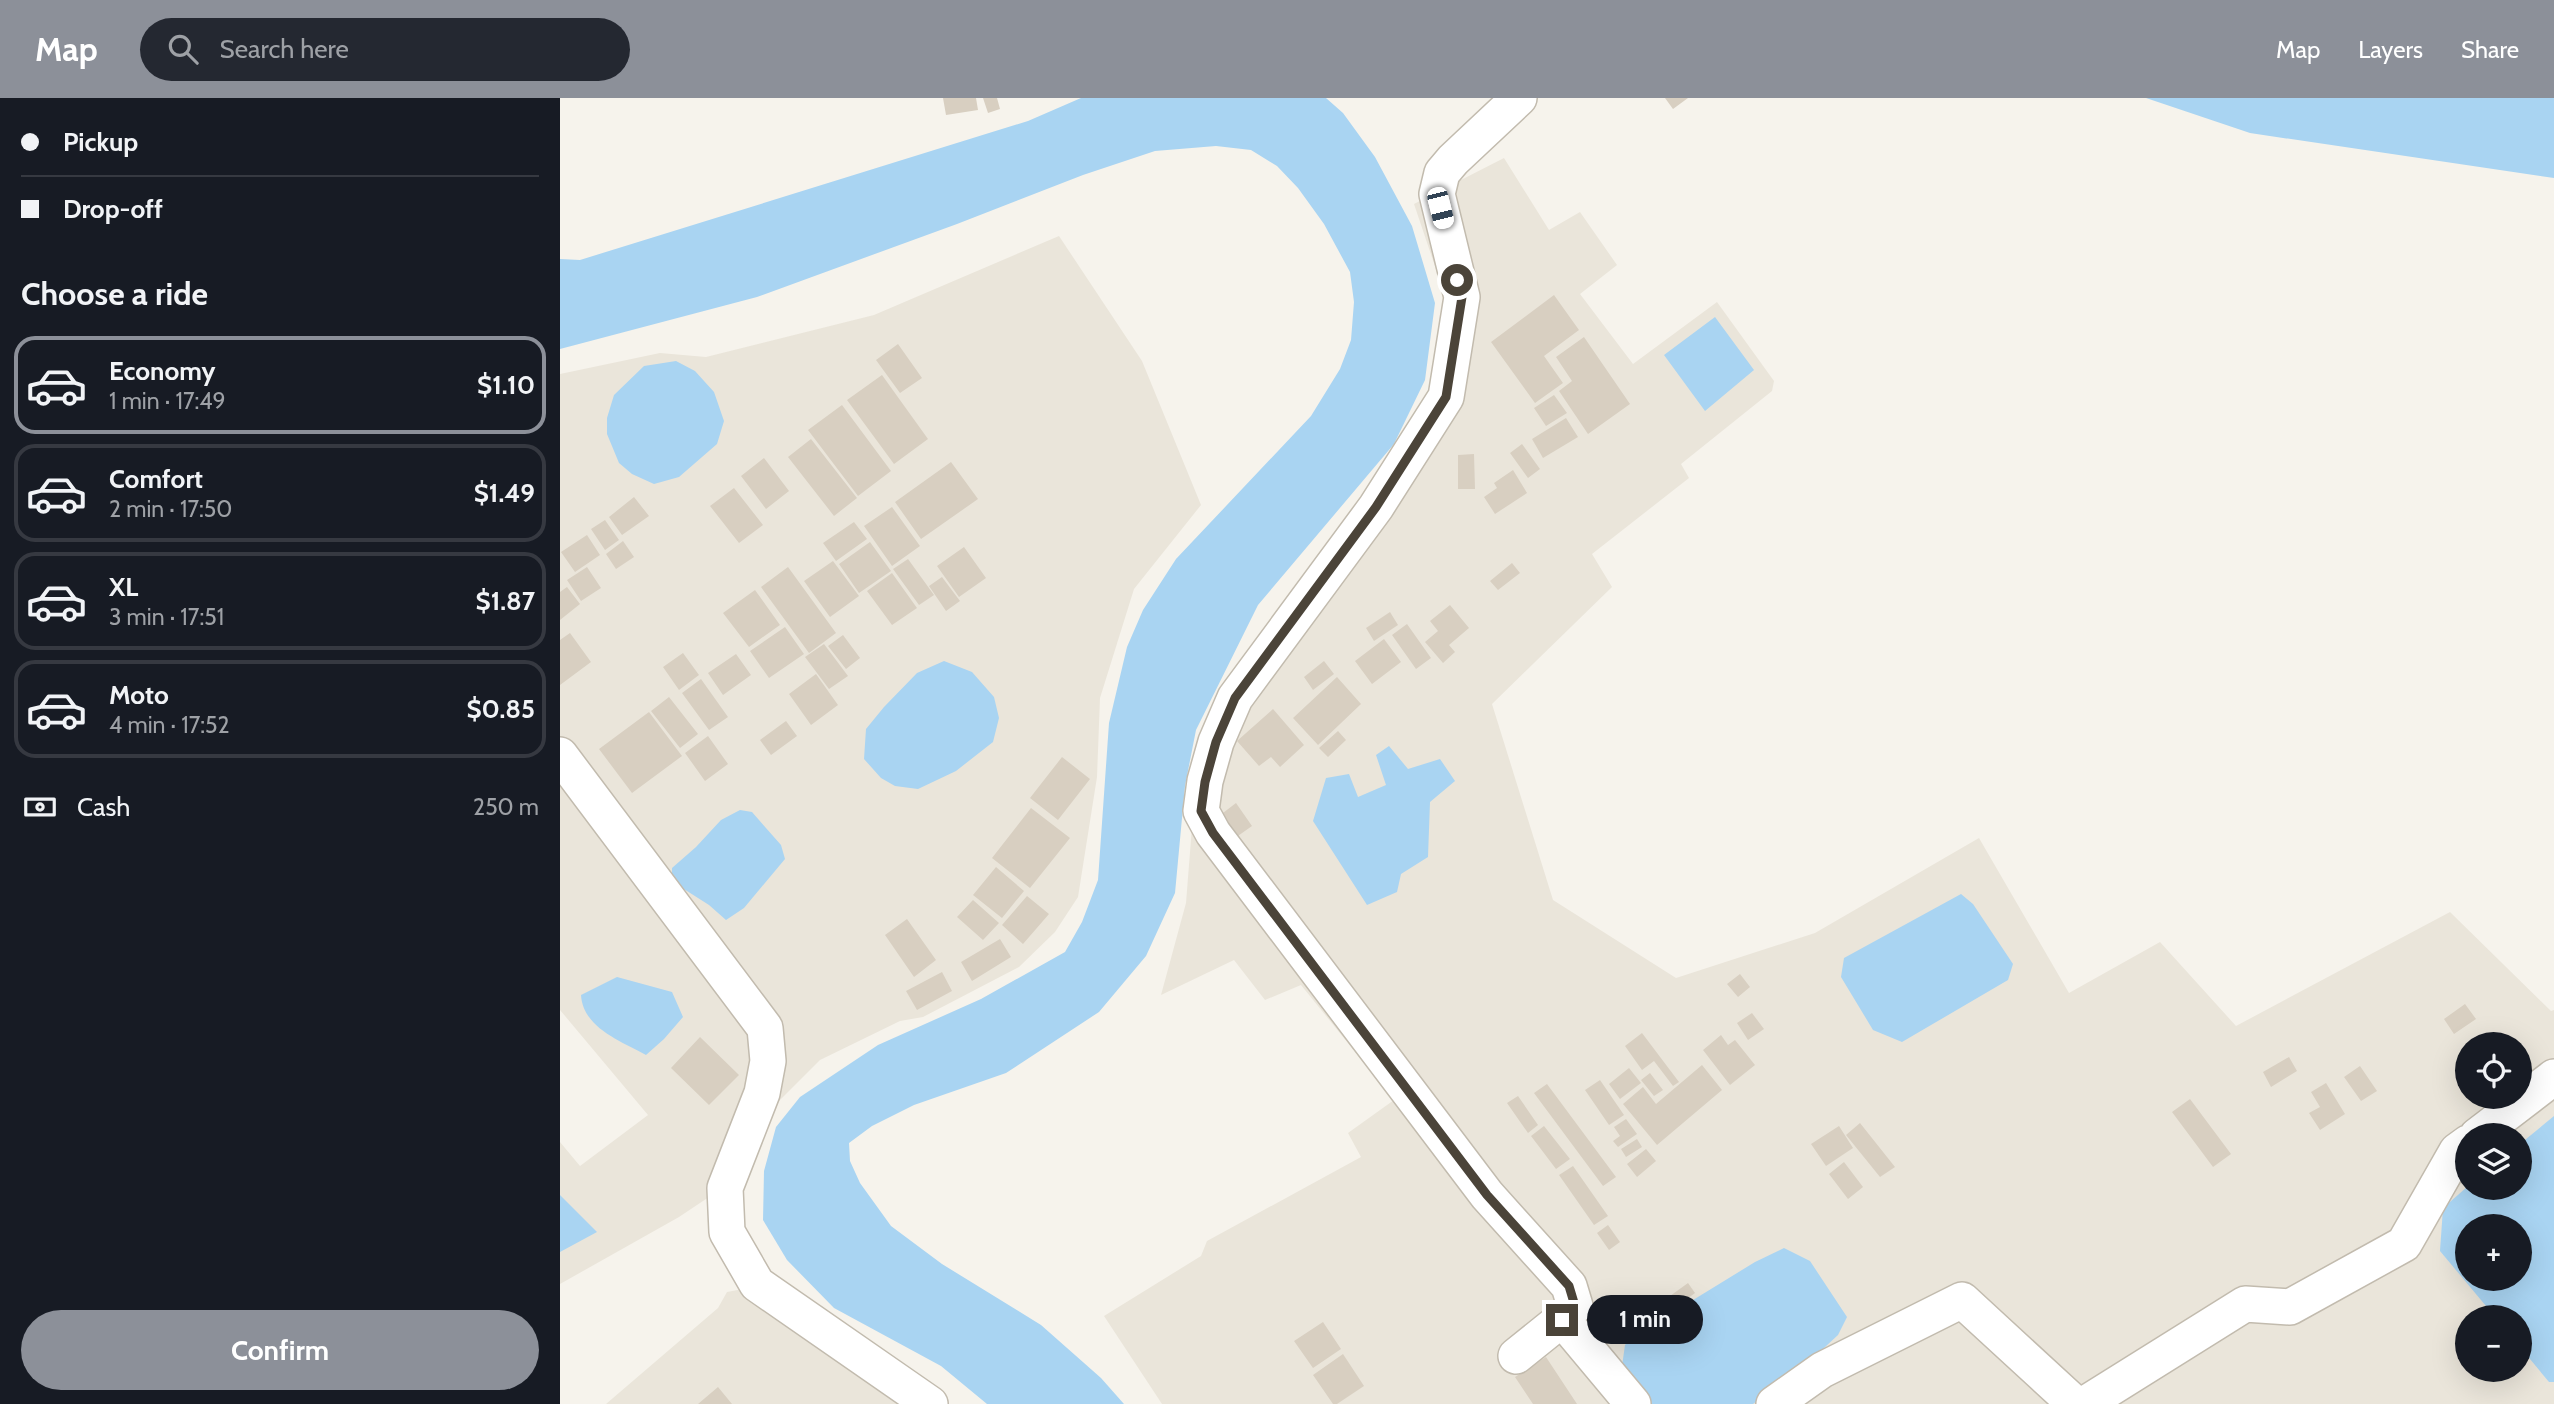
<!DOCTYPE html>
<meta charset="utf-8">
<style>
body{margin:0;font-family:Cabin,sans-serif;background:#242831;color:#f1f3f6;height:100vh;display:flex;flex-direction:column;font-size:26px;white-space:nowrap}
*{box-sizing:border-box;margin:0}
p{font-size:23px;color:#9ea1a6}
.icon{flex:none;width:38px;height:38px;fill:none;stroke:currentColor;stroke-width:2;stroke-linecap:round;stroke-linejoin:round}
.map{position:relative;flex:1;overflow:hidden}
.panel{display:flex;flex-direction:column;background:#171b24;width:560px}
.panel>*{flex:none}
.top-card{display:grid;align-content:center;height:154px;padding:0 21px;background:#171b24}
.controls{position:absolute;left:1895px;top:934px;display:grid;gap:14px}
.controls a{display:grid;place-items:center;width:77px;height:77px;border-radius:50%;background:#171b24;box-shadow:0 7px 28px #0002;font-size:35px}
.end{position:absolute;width:32px;height:32px;margin:-16px;border:9px solid #4b4439;background:#fff;box-shadow:0 0 0 4px #fff}
.from{border-radius:50%}
.bubble{position:absolute;height:49px;border-radius:24px;background:#171b24;box-shadow:0 7px 28px #0002;font-size:23px;font-weight:700;line-height:49px;text-align:center}
.car{position:absolute;width:21px;height:42px;margin:-21px -10px;border-radius:9px;box-shadow:0 0 5px 2px #0007;background:linear-gradient(#fff 24%,#345 0 40%,#fff 0 76%,#345 0 86%,#fff 0)}
.top-card b{display:flex;align-items:center;gap:24px;height:66px;font-size:26px}
.top-card b+b{border-top:2px solid #363941}
.top-card i{width:18px;height:18px;background:#f1f3f6}
ul{padding:0;list-style:none}
li{display:flex;align-items:center;gap:21px;height:98px;margin:0 14px 10px;padding:0 7px;border:4px solid #363941;border-radius:21px}
li div{flex:1}
li b{display:block;font-size:26px}
li em{font-style:normal;font-weight:700}
li.on{border-color:#8c9099}
li>.icon{width:63px;height:63px;stroke-width:1.5}
h2{padding:0 21px;font-size:32px;line-height:84px}
.pay{display:flex;align-items:center;gap:18px;height:77px;padding:0 21px;font-size:26px}
.pay p{margin-inline-start:auto}
.button{display:flex;gap:14px;margin-top:auto;padding:14px 21px}
.button a{flex:1;height:80px;border-radius:42px;background:#8c9099;color:#fff;font-size:28px;font-weight:700;line-height:80px;text-align:center}
header{display:flex;align-items:center;gap:42px;box-sizing:border-box;height:98px;padding:0 35px;background:#8c9099;color:#fff}
header strong{font-size:33px}
nav{display:flex;gap:38px;margin-inline-start:auto;font-size:24px}
.search{width:490px;height:63px;background:#242831;display:flex;align-items:center;gap:18px;box-sizing:border-box;padding:0 24px;border-radius:38px;color:#9ea1a6;font-size:26px}
main{display:flex;flex:1;min-height:0}
.map>svg:first-child{display:block}
.residential{fill:#eae5da;fill-rule:evenodd}
.water{fill:#a9d4f2;fill-rule:evenodd}
.building{fill:#d8cfc1}
.lines{fill:none;stroke-linecap:round;stroke-linejoin:round}
.minor-casing{stroke:#c2bbae;stroke-width:38}
.minor{stroke:#fff;stroke-width:35}
.route{stroke:#4b4439;stroke-width:9}
</style>
<header>
<strong>Map</strong>
<div class="search"><svg class="icon" aria-label="search" viewBox="0 0 24 24"><circle cx="10" cy="10" r="6"/><path d="M15 15l6 6"/></svg>Search here</div>
<nav><a>Map</a><a>Layers</a><a>Share</a></nav>
</header>
<main>
<section class="panel">
<div class="top-card">
<b><i class="from"></i>Pickup</b>
<b><i></i>Drop-off</b>
</div>
<h2>Choose a ride</h2>
<ul>
<li class="on"><svg class="icon" aria-label="car" viewBox="0 0 24 24"><path d="M5 17H2v-5l4-1 3-4h7l3 4 3 1v5h-3M9 17h6M6 11h13"/><circle cx="7" cy="17" r="2"/><circle cx="17" cy="17" r="2"/></svg><div><b>Economy</b><p>1 min · 17:49</p></div><em>$1.10</em></li>
<li><svg class="icon" aria-label="car" viewBox="0 0 24 24"><path d="M5 17H2v-5l4-1 3-4h7l3 4 3 1v5h-3M9 17h6M6 11h13"/><circle cx="7" cy="17" r="2"/><circle cx="17" cy="17" r="2"/></svg><div><b>Comfort</b><p>2 min · 17:50</p></div><em>$1.49</em></li>
<li><svg class="icon" aria-label="car" viewBox="0 0 24 24"><path d="M5 17H2v-5l4-1 3-4h7l3 4 3 1v5h-3M9 17h6M6 11h13"/><circle cx="7" cy="17" r="2"/><circle cx="17" cy="17" r="2"/></svg><div><b>XL</b><p>3 min · 17:51</p></div><em>$1.87</em></li>
<li><svg class="icon" aria-label="car" viewBox="0 0 24 24"><path d="M5 17H2v-5l4-1 3-4h7l3 4 3 1v5h-3M9 17h6M6 11h13"/><circle cx="7" cy="17" r="2"/><circle cx="17" cy="17" r="2"/></svg><div><b>Moto</b><p>4 min · 17:52</p></div><em>$0.85</em></li>
</ul>
<div class="pay"><svg class="icon" aria-label="cash" viewBox="0 0 24 24"><path d="M3 7h18v10H3z"/><circle cx="12" cy="12" r="2"/></svg>Cash<p>250 m</p></div>
<div class="button"><a>Confirm</a></div>
</section>
<div class="map">
<svg width="1994" height="1306" viewBox="0 0 1994 1306">
<rect width="100%" height="100%" fill="#f6f3ec"/>
<path class="residential" d="M944,60L989,132L1020,114L1057,167L1020,196L1073,266L1157,204L1214,283L1212,293L1121,366L1129,380L1032,456L1052,489L932,606L993,802L1116,880L1255,835L1419,740L1509,895L1600,844L1676,928L1890,814L1991,913L1994,912V1306H602L544,1218L641,1158L647,1143L801,1059L788,1035L834,1002L741,887L705,902L674,862L601,897L626,805L636,678L879,282L886,235L883,192L854,106ZM1908,947H1960V999H1908ZM1908,1038H1960V1090H1908ZM1908,1129H1960V1181H1908ZM1908,1220H1960V1272H1908Z
M499,138L582,263L641,407L574,491L540,600L537,679L518,799L495,834L459,869L363,919L340,923L260,962L213,1009L179,1079L119,1119L0,1186V1044L20,1068L88,1017L0,912V276L100,255L146,259L314,217Z
M183,1191L347,1306H46L158,1210L167,1194Z"/>
<path class="water" d="M521,0H766L783,15L815,59L852,128L875,205L865,282L834,346L698,507L636,632L625,688L615,795L586,858L539,914L446,975L354,1007L312,1028L289,1045L290,1063L300,1085L331,1128L382,1166L481,1227L541,1280L564,1306H427L381,1268L274,1210L227,1162L203,1122L204,1073L216,1029L240,999L318,947L421,901L505,854L522,824L538,782L549,625L567,549L583,512L616,461L751,318L780,271L791,242L794,204L790,174L764,126L738,90L717,68L691,52L656,48L595,53L523,77L397,126L197,199L0,251V161L20,162L468,23Z
M1586,0H1994V80L1690,35Z
M1155,219L1194,272L1145,313L1104,257Z
M116,263L135,273L154,294L164,323L157,346L119,379L94,386L72,376L59,365L47,336V320L54,297L84,268Z
M384,563L412,574L434,599L439,620L433,644L396,673L358,691L335,688L321,680L304,661L306,631L324,609L357,575Z
M829,648L848,671L880,661L895,683L870,704L868,759L841,776L837,794L807,807L753,723L766,680L789,676L798,699L826,687L816,657Z
M180,712L192,714L221,747L225,761L184,810L166,822L149,807L116,786L112,779V770L136,749L161,722Z
M1401,796L1413,806L1453,866L1448,882L1342,944L1313,932L1281,879L1284,860Z
M57,879L112,894L123,919L104,941L86,957C61,943 23,930 21,897Z
M1994,1018V1284H1989L1960,1249V1220H1936L1880,1153L1883,1110L1907,1089L1960,1090V1046ZM1908,1129H1960V1181H1908Z
M0,1097L37,1134L0,1154Z
M1224,1150L1250,1163L1287,1219L1278,1237L1252,1261L1193,1306H1092L1062,1268L1065,1247L1084,1223L1107,1218L1195,1164Z"/>
<path class="building" d="M383,0H416L418,12L386,17Z
M423,0H437L440,11L428,15Z
M1105,0H1128L1113,11Z
M994,197L1019,232L984,258L1003,285L975,305L931,244Z
M1024,239L1070,306L1028,336L999,293L1012,283L996,259Z
M338,246L362,280L340,295L316,262Z
M322,277L368,341L334,366L287,302Z
M994,297L1007,315L986,328L974,310Z
M282,307L331,373L298,398L248,332Z
M1006,320L1018,339L983,360L972,341Z
M251,341L297,400L274,418L228,359Z
M962,346L980,371L968,380L950,355Z
M914,356L915,391H898V357Z
M204,360L229,393L206,411L181,378Z
M391,364L418,401L361,441L335,404Z
M953,372L967,395L935,416L924,399L937,390L934,385Z
M174,390L203,427L179,445L150,408Z
M74,399L89,418L62,437L49,419Z
M332,409L360,448L332,468L304,428Z
M45,422L59,442L45,452L31,431Z
M294,424L307,441L276,463L263,445Z
M27,437L40,457L15,474L1,454Z
M63,443L74,459L56,471L46,456Z
M310,444L331,473L299,495L279,466Z
M404,449L426,480L399,499L377,468Z
M348,461L374,497L359,507L333,471Z
M273,463L299,498L270,519L244,483Z
M952,465L960,475L938,492L930,483Z
M27,469L41,490L21,503L7,482Z
M228,469L276,535L249,555L201,489Z
M332,475L357,510L332,527L307,493Z
M382,479L400,503L386,513L369,488Z
M7,489L20,506L0,522V494Z
M195,492L220,527L189,549L163,515Z
M890,507L909,530L889,547L895,554L883,565L865,544L878,533L870,523Z
M830,514L838,527L814,543L806,530Z
M847,526L871,560L856,571L832,537Z
M225,529L244,556L209,580L190,553Z
M10,535L31,564L0,587V542Z
M283,537L300,560L286,571L268,548Z
M824,541L841,564L812,586L795,563Z
M264,546L288,578L269,591L245,559Z
M123,555L139,577L119,592L103,569Z
M176,556L191,577L163,597L148,575Z
M764,563L774,576L753,592L744,579Z
M256,576L278,607L251,627L229,596Z
M777,579L801,606L758,647L733,620Z
M141,581L168,619L149,632L122,595Z
M109,599L138,636L120,650L91,613Z
M713,611L744,647L720,669L711,659L699,668L677,643Z
M89,614L122,658L72,695L39,651Z
M226,623L237,638L211,657L200,642Z
M778,633L786,642L768,659L759,650Z
M148,638L168,666L145,683L125,655Z
M502,659L530,681L498,722L470,700Z
M676,705L692,728L675,740L659,718Z
M471,710L510,740L470,790L432,760Z
M436,769L464,793L442,820L413,797Z
M467,798L489,816L463,846L442,827Z
M413,802L439,825L423,842L397,819Z
M347,821L376,862L354,879L325,837Z
M440,841L451,859L412,883L401,864Z
M382,874L392,893L357,912L346,893Z
M1180,876L1190,889L1178,899L1167,886Z
M1905,906L1916,921L1894,936L1884,921Z
M1192,915L1204,931L1188,942L1177,925Z
M1082,935L1119,984L1113,988L1094,963L1082,972L1065,948Z
M1161,937L1168,947L1175,942L1195,967L1170,987L1143,952Z
M140,939L179,977L149,1007L111,970Z
M1729,959L1737,973L1711,989L1703,974Z
M1142,967L1162,992L1097,1047L1063,1006L1083,989L1096,1006Z
M1800,968L1817,993L1801,1003L1784,979Z
M1069,970L1081,985L1060,1001L1049,986Z
M1090,975L1103,992L1094,998L1081,982Z
M1040,982L1064,1017L1049,1027L1025,992Z
M1766,985L1785,1016L1760,1032L1749,1015L1760,1009L1751,994Z
M987,986L1056,1079L1043,1088L974,995Z
M958,998L978,1027L968,1035L947,1005Z
M1630,1001L1671,1056L1653,1069L1612,1014Z
M1066,1021L1077,1036L1058,1049L1053,1043L1060,1038L1054,1029Z
M1300,1025L1335,1069L1320,1079L1286,1037Z
M984,1028L1010,1061L996,1071L971,1038Z
M1279,1028L1293,1050L1266,1068L1251,1046Z
M1077,1041L1082,1049L1066,1059L1061,1051Z
M1086,1051L1096,1063L1077,1079L1067,1066Z
M1284,1064L1303,1089L1288,1101L1269,1076Z
M1013,1068L1048,1118L1034,1127L999,1077Z
M1048,1127L1060,1144L1049,1152L1037,1135Z
M1128,1185L1135,1195L1117,1208L1110,1198Z
M763,1224L781,1251L753,1270L734,1243Z
M783,1256L804,1288L777,1306H773L753,1277Z
M986,1259L1017,1306H973L955,1279Z
M158,1289L172,1306H138Z"/>
<g class="lines">
<defs>
<path id="minor" d="M0,657L205,930L208,963L202,995L165,1090L167,1134L197,1186L370,1306
M1917,1038L1994,979
M1002,1221L1073,1306
M956,1258L1002,1221L1015,1208L1009,1188L927,1097L653,735L641,713L645,683L656,644L675,600L816,409L886,299L902,199L877,96L882,75L893,62L959,0
M1214,1306L1262,1272L1402,1202L1515,1306
M1525,1306L1685,1206L1730,1209L1844,1146L1897,1053L1908,1045"/>
</defs>
<use href="#minor" class="minor-casing"/>
<use href="#minor" class="minor"/>
</g>
<g class="lines">
<path class="route" d="M897,182L902,199L886,299L816,409L675,600L656,644L645,684L641,713L653,735L927,1097L1009,1188L1015,1208L1002,1222"/>
</g>
</svg>
<div class="controls">
<a><svg class="icon" aria-label="locate" viewBox="0 0 24 24"><circle cx="12" cy="12" r="6"/><path d="M12 2v4M12 18v4M2 12h4M18 12h4"/></svg></a>
<a><svg class="icon" aria-label="layers" viewBox="0 0 24 24"><path d="M12 4l9 5-9 5-9-5zM3 14l9 5 9-5"/></svg></a>
<a>+</a>
<a>−</a>
</div>
<i class="end from" style="left:897px;top:182px"></i>
<i class="end" style="left:1002px;top:1222px"></i>
<div class="bubble" style="left:1027px;top:1197px;width:116px">1 min</div>
<i class="car" style="left:880px;top:110px;rotate:166deg"></i>
</div>
</main>
